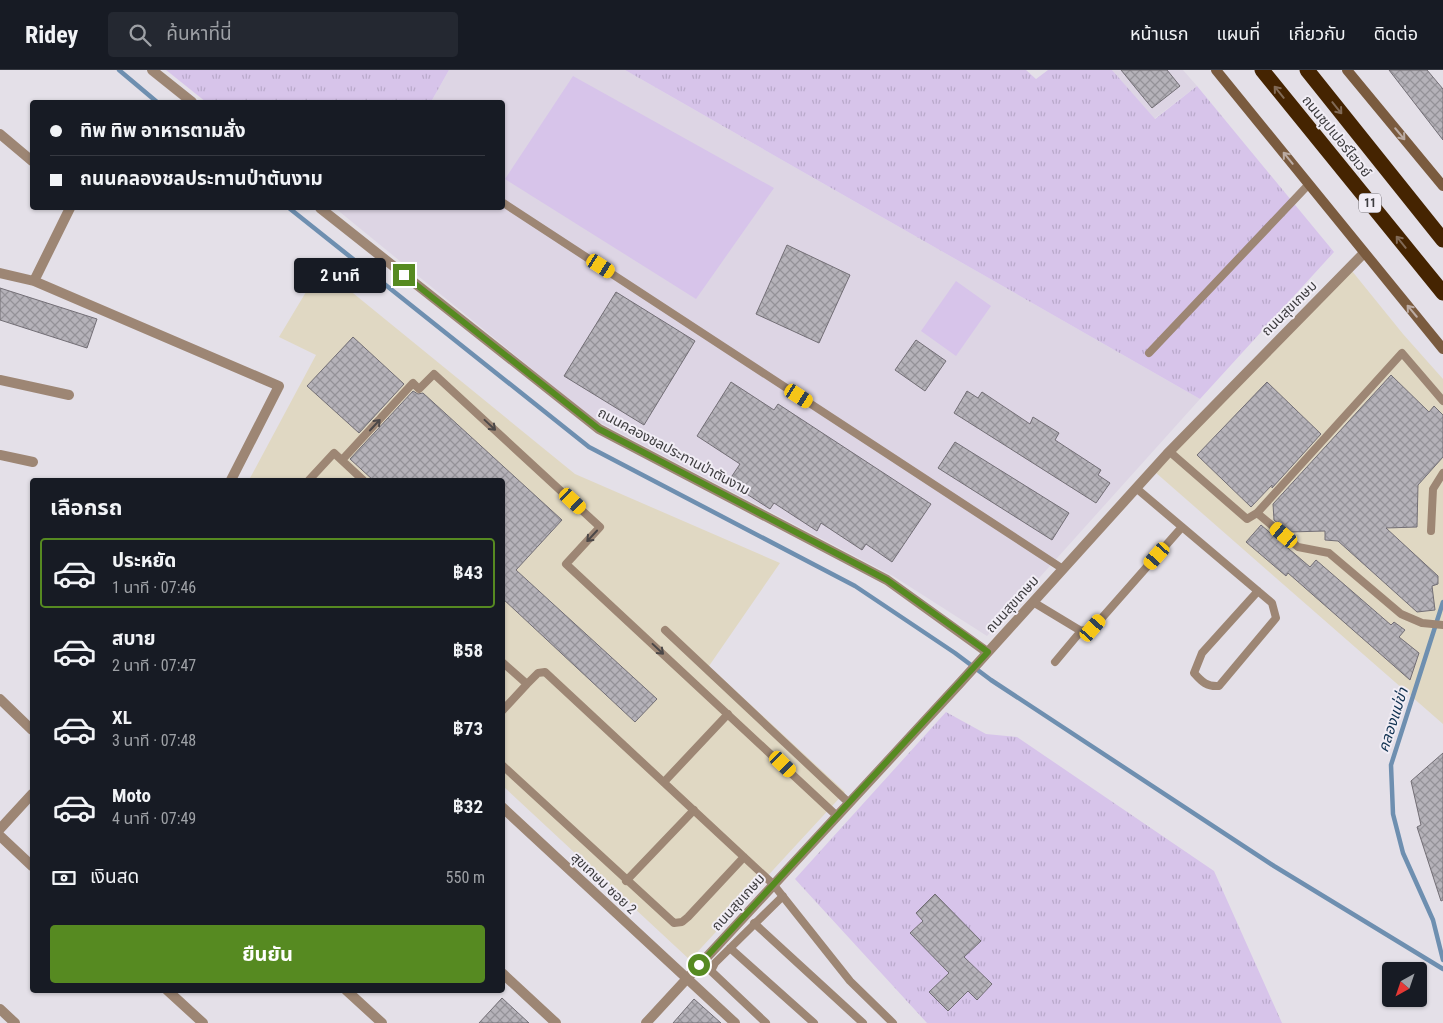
<!DOCTYPE html>
<html lang="th">
<meta charset="utf-8">
<style>
body{margin:0;font-family:"Roboto Condensed","Noto Sans Thai",sans-serif;background:#242831;color:#f1f3f6;height:100vh;display:flex;flex-direction:column;font-size:19px;white-space:nowrap}
*{box-sizing:border-box;margin:0}
p{font-size:16px;color:#9ea1a6}
.icon{flex:none;width:28px;height:28px;fill:none;stroke:currentColor;stroke-width:2;stroke-linecap:round;stroke-linejoin:round}
.map{position:relative;flex:1;overflow:hidden}
.details{position:absolute;left:30px;top:408px;width:475px;height:515px;display:flex;flex-direction:column;background:#171b24;border-radius:5px;box-shadow:0 1px 4px #0004}
.details>*{flex:none}
.top-card{position:absolute;left:30px;top:30px;width:475px;height:110px;border-radius:5px;box-shadow:0 1px 4px #0004;display:grid;align-content:center;height:110px;padding:0 20px;background:#171b24}
.needle{width:32px;rotate:220deg}
.tools{position:absolute;left:1382px;top:892px;display:grid;gap:10px}
.tools a{display:grid;place-items:center;width:45px;height:45px;border-radius:5px;background:#171b24;box-shadow:0 1px 4px #0004;font-size:25px}
.end{position:absolute;width:22px;height:22px;margin:-11px;border:6px solid #568a21;background:#fff;box-shadow:0 0 0 2px #fff}
.from{border-radius:50%}
.bubble{position:absolute;height:35px;border-radius:5px;background:#171b24;box-shadow:0 1px 4px #0004;font-size:16px;font-weight:700;line-height:35px;text-align:center}
.car{position:absolute;width:15px;height:30px;margin:-15px -8px;border-radius:6px;box-shadow:0 0 4px 1px #0007;background:linear-gradient(#f5c518 24%,#345 0 40%,#f5c518 0 76%,#345 0 86%,#f5c518 0)}
.top-card b{display:flex;align-items:center;gap:18px;height:48px;font-size:19px}
.top-card b+b{border-top:1px solid #363941}
.top-card i{width:12px;height:12px;background:#f1f3f6}
ul{padding:0;list-style:none}
li{display:flex;align-items:center;gap:15px;height:70px;margin:0 10px 8px;padding:0 10px;border:2px solid transparent;border-radius:5px}
li div{flex:1}
li b{display:block;font-size:19px}
li em{font-style:normal;font-weight:700}
li.on{border-color:#568a21}
li>.icon{width:45px;height:45px;stroke-width:1.5}
h2{padding:0 20px;font-size:22px;line-height:60px}
.pay{display:flex;align-items:center;gap:12px;height:55px;padding:0 20px;font-size:19px}
.pay p{margin-inline-start:auto}
.action{display:flex;gap:10px;margin-top:auto;padding:10px 20px}
.action a{flex:1;height:58px;border-radius:5px;background:#568a21;color:#fff;font-size:20px;font-weight:700;line-height:58px;text-align:center}
header{display:flex;align-items:center;gap:30px;box-sizing:border-box;height:70px;padding:0 25px;background:#171b24;border-bottom:1px solid #363941}
header strong{font-size:24px}
nav{display:flex;gap:28px;margin-inline-start:auto;font-size:18px}
.search{width:350px;height:45px;background:#242831;display:flex;align-items:center;gap:12px;box-sizing:border-box;padding:0 18px;border-radius:5px;color:#9ea1a6;font-size:19px}
.map>svg:first-child{display:block}
.built{fill:#ddd5e4}
.medical{fill:#e0d8c3}
.grass{fill:url(#grass-tufts);fill-rule:evenodd}
.pitch{fill:#d7c4ea}
.lines{fill:none;stroke-linecap:round;stroke-linejoin:round}
.stream{stroke:#6e8fb0;stroke-width:4.5}
.building{fill:url(#building-cross-hatch);stroke:#726e75}
.lane{stroke:#9d8674;stroke-width:8}
.street{stroke:#9d8674;stroke-width:10}
.secondary{stroke:#7a5b3f;stroke-width:10}
.highway{stroke:#452401;stroke-width:15}
.oneway{stroke:#816a56}
.oneway2{stroke:#bbaba3}
.oneway3{stroke:#4b4747}
.route{stroke:#568a21;stroke-width:6}
.labels{text-anchor:middle;stroke-width:4;stroke-linejoin:round;paint-order:stroke}
.shield{fill:#f1edf5;stroke:#737176;stroke-width:1}
.shield-label{font-size:12px;font-weight:bold;fill:#3d3c3f}
.street-label{font-size:14px;fill:#3d3c3f;stroke:#f1edf5}
.water-label{font-size:15px;font-style:italic;fill:#0f3150;stroke:#f1edf5}
</style>
<header>
<strong>Ridey</strong>
<div class="search"><svg class="icon" aria-label="search" viewBox="0 0 24 24"><circle cx="10" cy="10" r="6"/><path d="M15 15l6 6"/></svg>ค้นหาที่นี่</div>
<nav><a>หน้าแรก</a><a>แผนที่</a><a>เกี่ยวกับ</a><a>ติดต่อ</a></nav>
</header>
<div class="map">
<svg width="1443" height="953" viewBox="0 0 1443 953">
<defs>
<pattern id="grass-tufts" width="24" height="20" patternUnits="userSpaceOnUse" patternTransform="scale(1.25)"><rect width="24" height="20" fill="#d7c4ea"/><path d="M3 7l-1-3M5 7V3M7 7l1-3M15 17l-1-3M17 17v-4M19 17l1-3" fill="none" stroke="#b9a9ca"/></pattern>
<pattern id="building-cross-hatch" width="8" height="8" patternUnits="userSpaceOnUse" patternTransform="scale(1.25)"><rect width="8" height="8" fill="#b5b2b9"/><path d="M0 0l8 8M0 8l8-8" fill="none" stroke="#949298"/></pattern>
</defs>
<rect width="100%" height="100%" fill="#e4e0e8"/>
<path class="built" d="M449,0H625L1200,329L987,566L893,506L593,349L335,138H502V32H431Z
M1112,0H1183L1197,16L1154,49Z"/>
<path class="medical" d="M321,197L575,404L780,493L709,596L845,722L690,890L503,716L502,410H249L316,285L279,267Z
M1352,201L1403,264L1443,309V654L1155,402Z"/>
<path class="grass" d="M166,0H449L431,32H206Z
M625,0H1026L1036,9L1048,0H1112L1155,49L1197,16L1334,182L1200,329Z
M946,642L986,664L1017,667L1214,801L1282,953H927L795,809ZM935,824L981,871L911,862L923,851L916,843ZM943,909L961,927L948,941L929,922Z"/>
<path class="pitch" d="M573,6L774,118L696,229L505,109Z
M956,211L991,236L956,286L921,261Z"/>
<g class="lines">
<path class="stream" d="M119,0L157,32
M289,138L589,377L855,516L955,583L991,610L1274,796L1443,899
M1443,532L1391,695L1393,744L1403,783L1433,850L1443,890"/>
</g>
<path class="building" d="M1121,0H1167L1180,16L1152,38Z
M1389,0H1427L1443,19V70Z
M787,175L850,205L819,273L756,244Z
M0,218L97,249L87,278L0,250Z
M616,222L695,271L644,355L564,306Z
M353,267L404,314L359,363L307,316Z
M916,270L946,291L925,321L895,300Z
M1391,305L1429,342L1434,336L1443,345V387L1418,415L1417,457L1386,458L1438,506V514L1432,516L1435,540L1417,542L1338,471L1325,470V461L1289,462L1274,450L1273,434Z
M731,312L774,340L778,334L931,434L892,492L866,474L862,480L821,453L817,461L774,433L770,439L728,412L740,394L697,366Z
M1267,312L1321,364L1272,418V415L1251,437L1197,385Z
M413,321L418,324L423,323L562,450L516,500L657,629L635,652L502,528V410H373L350,389Z
M967,321L978,328L982,322L1030,354L1033,347L1059,363L1055,370L1101,400L1098,405L1110,413L1096,433L954,343Z
M955,372L1069,443L1052,470L938,398Z
M1261,455L1310,497L1316,490L1391,555L1394,552L1405,560L1399,567L1419,583L1410,610L1288,503L1286,506L1246,472Z
M1443,683V830L1441,831L1417,757L1421,755L1411,711Z
M935,824L981,871L964,887L992,914L977,930L968,921L948,941L929,922L949,903L910,863L923,851L916,843Z
M502,928L529,953H479Z
M694,929L721,953H673Z"/>
<g class="lines">
<path class="lane" d="M502,132L1063,499
M1149,283L1309,114
M1170,382L1247,449L1257,443L1298,477L1329,483L1401,544L1422,553L1443,555
M342,390L413,313L419,319L434,304L600,457L566,494L837,746
M309,410L334,383L363,410
M1136,418L1272,533L1276,548L1219,616C1207,617 1202,612 1194,603L1202,583L1258,521
M1257,443L1402,283L1443,331
M1431,461L1433,419L1443,403
M1033,532L1081,561L1093,558L1182,457
M665,560L849,733
M502,592L527,614L538,603L545,602L773,814L850,911L893,953
M1055,592L1081,561
M502,641L527,614
M502,695L674,853L682,852L688,847L744,787
M664,712L728,644
M626,811L694,740
M754,853L863,953
M730,878L814,953
M766,953L711,901L715,893L783,826"/>
<path class="street" d="M152,0L192,32
M0,64L32,91
M320,138L599,359L887,510L987,582
M0,203L34,211L279,316L231,410
M34,211L70,138
M0,310L69,325
M0,385L33,392
M0,629L32,660
M502,737L735,953
M0,759L32,724
M0,766L32,796
M502,903L556,953
M167,920L203,953
M346,920L382,953
M0,939L15,953
M646,953L960,613L1167,384L1364,183"/>
<path class="secondary" d="M1216,0L1443,279
M1347,0L1443,116"/>
<path class="highway" d="M1262,0L1443,223
M1307,0L1443,170"/>
</g>
<defs><path id="oneway-shaft" d="M-6 0H5M1.5-3L5.5 0L1.5 3" fill="none" stroke-width="1.6" stroke-linecap="round" stroke-linejoin="round" transform="scale(1.25)"/></defs>
<g class="oneway">
<use href="#oneway-shaft" transform="translate(1279 22) rotate(-129)"/>
<use href="#oneway-shaft" transform="translate(1337 38) rotate(51)"/>
<use href="#oneway-shaft" transform="translate(1401 172) rotate(-129)"/>
</g>
<g class="oneway2">
<use href="#oneway-shaft" transform="translate(1400 64) rotate(50)"/>
<use href="#oneway-shaft" transform="translate(1288 88) rotate(-129)"/>
<use href="#oneway-shaft" transform="translate(1412 241) rotate(-130)"/>
</g>
<g class="oneway3">
<use href="#oneway-shaft" transform="translate(375 355) rotate(-47)"/>
<use href="#oneway-shaft" transform="translate(490 355) rotate(43)"/>
<use href="#oneway-shaft" transform="translate(592 466) rotate(133)"/>
<use href="#oneway-shaft" transform="translate(658 579) rotate(43)"/>
</g>
<g class="lines">
<path class="route" d="M404,205L599,359L887,510L988,582L699,895"/>
</g>
<g class="labels">
<rect class="shield" x="1359" y="123.5" width="22" height="19" rx="4"/>
<g class="shield-label">
<text x="1370" y="137">11</text>
</g>
<g class="street-label">
<text transform="translate(1337 66) rotate(51)" y="5">ถนนซุปเปอร์ไฮเวย์</text>
<text transform="translate(1289 238) rotate(-45)" y="5">ถนนสุขเกษม</text>
<text transform="translate(674 381) rotate(28)" y="5">ถนนคลองชลประทานป่าตันงาม</text>
<text transform="translate(1012 534) rotate(-48)" y="5">ถนนสุขเกษม</text>
<text transform="translate(604 813) rotate(43)" y="5">สุขเกษม ซอย 2</text>
<text transform="translate(738 832) rotate(-48)" y="5">ถนนสุขเกษม</text>
</g>
<g class="water-label">
<text transform="translate(1393 650) rotate(-72)" y="5">คลองแม่ข่า</text>
</g>
</g>
</svg>
<div class="tools">
<a><svg class="needle" viewBox="-14 -14 28 28"><path d="M0-13l5 13h-10z" fill="#e53935"/><path d="M0 13l5-13h-10z" fill="#9ea1a6"/></svg></a>
</div>
<i class="end from" style="left:699px;top:895px"></i>
<i class="end" style="left:404px;top:205px"></i>
<div class="bubble" style="left:294px;top:188px;width:92px">2 นาที</div>
<i class="car" style="left:601px;top:196px;rotate:123deg"></i>
<i class="car" style="left:799px;top:326px;rotate:123deg"></i>
<i class="car" style="left:573px;top:431px;rotate:133deg"></i>
<i class="car" style="left:1284px;top:465px;rotate:310deg"></i>
<i class="car" style="left:1157px;top:486px;rotate:221deg"></i>
<i class="car" style="left:1093px;top:558px;rotate:41deg"></i>
<i class="car" style="left:783px;top:694px;rotate:134deg"></i>
<div class="top-card">
<b><i class="from"></i>ทิพ ทิพ อาหารตามสั่ง</b>
<b><i></i>ถนนคลองชลประทานป่าตันงาม</b>
</div>
<section class="details">
<h2>เลือกรถ</h2>
<ul>
<li class="on"><svg class="icon" aria-label="car" viewBox="0 0 24 24"><path d="M5 17H2v-5l4-1 3-4h7l3 4 3 1v5h-3M9 17h6M6 11h13"/><circle cx="7" cy="17" r="2"/><circle cx="17" cy="17" r="2"/></svg><div><b>ประหยัด</b><p>1 นาที · 07:46</p></div><em>฿43</em></li>
<li><svg class="icon" aria-label="car" viewBox="0 0 24 24"><path d="M5 17H2v-5l4-1 3-4h7l3 4 3 1v5h-3M9 17h6M6 11h13"/><circle cx="7" cy="17" r="2"/><circle cx="17" cy="17" r="2"/></svg><div><b>สบาย</b><p>2 นาที · 07:47</p></div><em>฿58</em></li>
<li><svg class="icon" aria-label="car" viewBox="0 0 24 24"><path d="M5 17H2v-5l4-1 3-4h7l3 4 3 1v5h-3M9 17h6M6 11h13"/><circle cx="7" cy="17" r="2"/><circle cx="17" cy="17" r="2"/></svg><div><b>XL</b><p>3 นาที · 07:48</p></div><em>฿73</em></li>
<li><svg class="icon" aria-label="car" viewBox="0 0 24 24"><path d="M5 17H2v-5l4-1 3-4h7l3 4 3 1v5h-3M9 17h6M6 11h13"/><circle cx="7" cy="17" r="2"/><circle cx="17" cy="17" r="2"/></svg><div><b>Moto</b><p>4 นาที · 07:49</p></div><em>฿32</em></li>
</ul>
<div class="pay"><svg class="icon" aria-label="cash" viewBox="0 0 24 24"><path d="M3 7h18v10H3z"/><circle cx="12" cy="12" r="2"/></svg>เงินสด<p>550 m</p></div>
<div class="action"><a>ยืนยัน</a></div>
</section>
</div>
